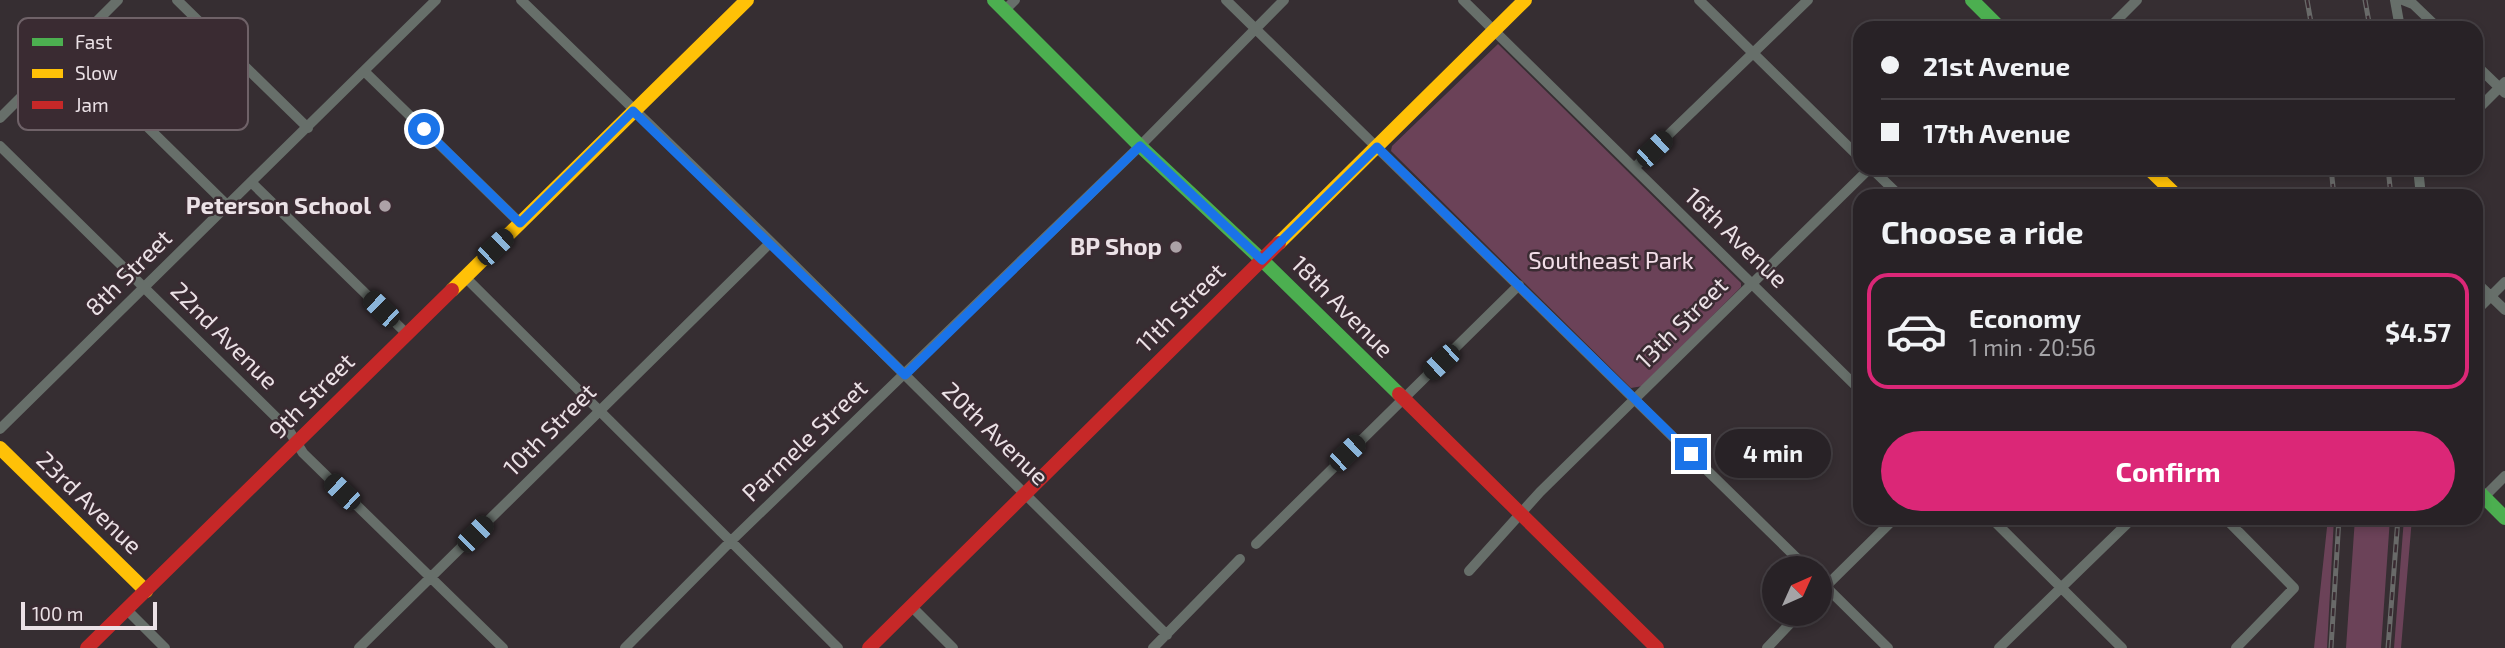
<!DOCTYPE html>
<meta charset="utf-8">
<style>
body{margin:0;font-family:"Exo 2",sans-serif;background:#302a2e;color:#f1f3f6;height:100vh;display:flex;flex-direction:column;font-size:26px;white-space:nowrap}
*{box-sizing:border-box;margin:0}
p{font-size:23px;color:#a5a4a7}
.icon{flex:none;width:38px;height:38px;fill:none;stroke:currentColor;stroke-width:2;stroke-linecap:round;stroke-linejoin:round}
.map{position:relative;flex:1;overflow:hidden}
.drawer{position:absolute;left:1853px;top:189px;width:630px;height:336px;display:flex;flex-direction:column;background:#282226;border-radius:21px;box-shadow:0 4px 10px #0003,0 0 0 2px #443f43}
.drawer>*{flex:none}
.hud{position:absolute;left:1853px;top:21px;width:630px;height:154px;border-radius:21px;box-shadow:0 4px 10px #0003,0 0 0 2px #443f43;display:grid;align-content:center;height:154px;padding:0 28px;background:#282226}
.needle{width:46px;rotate:45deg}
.fabs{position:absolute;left:1762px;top:556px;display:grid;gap:14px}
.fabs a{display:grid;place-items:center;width:70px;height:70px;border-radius:50%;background:#282226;box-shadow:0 4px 10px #0003,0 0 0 2px #443f43;font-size:35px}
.scale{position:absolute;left:21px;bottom:18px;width:136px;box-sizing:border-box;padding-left:7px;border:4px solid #ebe1e6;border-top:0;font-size:19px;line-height:24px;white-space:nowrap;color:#ebe1e6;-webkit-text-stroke:5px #3a2b32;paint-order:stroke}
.end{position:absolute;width:32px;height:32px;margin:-16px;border:9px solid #1a73e8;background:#fff;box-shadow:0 0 0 4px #fff}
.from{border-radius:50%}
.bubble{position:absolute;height:49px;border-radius:24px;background:#282226;box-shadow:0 4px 10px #0003,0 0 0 2px #443f43;font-size:23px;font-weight:700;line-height:49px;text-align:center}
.car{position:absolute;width:21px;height:42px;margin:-21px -10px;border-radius:9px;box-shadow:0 0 5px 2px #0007;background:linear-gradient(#222 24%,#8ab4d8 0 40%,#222 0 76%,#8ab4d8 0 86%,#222 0)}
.hud b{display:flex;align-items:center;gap:24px;height:66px;font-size:26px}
.hud b+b{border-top:2px solid #443f43}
.hud i{width:18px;height:18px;background:#f1f3f6}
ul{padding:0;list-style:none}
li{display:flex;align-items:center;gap:21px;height:116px;margin:0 14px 10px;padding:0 14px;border:4px solid transparent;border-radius:21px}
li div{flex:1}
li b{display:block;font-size:26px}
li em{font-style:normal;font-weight:700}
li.active{border-color:#db2777}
li>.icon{width:63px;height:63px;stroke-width:1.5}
h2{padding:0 28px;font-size:32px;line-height:84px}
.button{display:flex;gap:14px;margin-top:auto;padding:14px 28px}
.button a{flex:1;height:80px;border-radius:42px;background:#db2777;color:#fff;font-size:28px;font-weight:700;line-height:80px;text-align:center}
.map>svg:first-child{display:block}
.green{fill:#6b4258}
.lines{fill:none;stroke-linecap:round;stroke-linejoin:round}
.street{stroke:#676f6a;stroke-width:10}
.fast{stroke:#4caf50;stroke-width:14}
.slow{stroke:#ffc107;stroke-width:14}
.jam{stroke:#c62828;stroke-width:14}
.rail-casing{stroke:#696a69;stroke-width:5}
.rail{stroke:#3a2b32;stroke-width:2.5;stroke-dasharray:8;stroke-linecap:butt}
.route{stroke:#1a73e8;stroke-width:9}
.poi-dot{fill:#aca2a7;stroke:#3a2b32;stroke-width:2.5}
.labels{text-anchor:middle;stroke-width:5;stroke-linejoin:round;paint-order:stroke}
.poi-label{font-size:24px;font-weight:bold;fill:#ebe1e6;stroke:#3a2b32;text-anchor:end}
.street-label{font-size:24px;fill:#ebe1e6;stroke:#3a2b32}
.park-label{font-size:24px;fill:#f2dee8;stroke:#3a2b32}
.key{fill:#3a2b32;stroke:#6f6268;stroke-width:2}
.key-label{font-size:19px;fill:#ebe1e6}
</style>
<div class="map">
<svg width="2505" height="648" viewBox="0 0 2505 648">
<rect width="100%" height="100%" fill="#362e32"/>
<path class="green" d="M1498,44L1741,283V287L1643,386L1631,388L1391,151L1392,146Z
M2328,518H2334L2327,648H2314Z
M2355,518H2390L2381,648H2346Z
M2404,518H2412L2401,648H2394Z"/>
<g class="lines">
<path class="street" d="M177,0L308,128
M521,0L771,242L1167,635
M1226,0L1808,569
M1463,0L1860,390
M1699,0L1860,158
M2395,0L2400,28
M2403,0L2413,4L2438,28
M1005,10L1015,0
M2109,28L2137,0
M68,49L227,205
M2476,65L2505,93
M364,71L520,223
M2476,111L2505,82
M0,118L118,0
M0,146L288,429L303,453L503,648
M1634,168L1808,0
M1871,168L1900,196
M2418,168L2421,196
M251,182L407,334
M465,277L838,648
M2476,282L2505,310
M2476,311L2505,282
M0,429L436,0
M2485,496L2505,476
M1991,518L2122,648
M2225,518L2294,588L2236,648
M2234,527L2244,518
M1256,544L1519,285
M1469,571L1540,492L1870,168
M1820,581L1888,648
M1820,592L1895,518
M911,606L953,648
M127,610L165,648
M359,648L771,242
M625,648L730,542L1140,146L1284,0
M1153,648L1240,559
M1767,648L1799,614
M1999,648L2133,518"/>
<path class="fast" d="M994,0L1140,146L1262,260L1399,394
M1972,0L2000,28
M2476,489L2505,518"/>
<path class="slow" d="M2148,168L2177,196
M1279,243L1525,0
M452,290L747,0
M0,448L146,591"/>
<path class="jam" d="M1399,394L1657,648
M87,648L452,290
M869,648L1279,243"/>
<defs>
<path id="rail" d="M2307,0L2312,28
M2365,0L2370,28
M2331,168L2334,196
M2388,168L2391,196
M2331,648L2339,518
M2388,648L2398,518"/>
</defs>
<use href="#rail" class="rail-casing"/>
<use href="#rail" class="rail"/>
</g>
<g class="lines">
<path class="route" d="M424,129L520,223L633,111L905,375L1140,146L1262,260L1377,147L1691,454"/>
</g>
<g class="poi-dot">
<circle cx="385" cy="206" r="7"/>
<circle cx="1176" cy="247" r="7"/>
</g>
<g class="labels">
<g class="poi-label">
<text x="371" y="214">Peterson School</text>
<text x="1162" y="255">BP Shop</text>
</g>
<g class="street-label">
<text transform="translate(1736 238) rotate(44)" y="8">16th Avenue</text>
<text transform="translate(129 273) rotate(-45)" y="8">8th Street</text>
<text transform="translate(1342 307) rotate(45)" y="8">18th Avenue</text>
<text transform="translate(1181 308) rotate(-45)" y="8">11th Street</text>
<text transform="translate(1682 323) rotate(-45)" y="8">13th Street</text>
<text transform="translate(224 336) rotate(45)" y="8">22nd Avenue</text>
<text transform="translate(312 396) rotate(-45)" y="8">9th Street</text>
<text transform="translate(550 430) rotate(-45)" y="8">10th Street</text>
<text transform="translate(995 434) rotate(44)" y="8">20th Avenue</text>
<text transform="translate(805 441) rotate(-44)" y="8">Parmele Street</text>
<text transform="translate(89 503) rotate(44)" y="8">23rd Avenue</text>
</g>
<g class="park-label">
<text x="1611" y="269">Southeast Park</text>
</g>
</g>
<rect x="18" y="18" width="230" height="112" rx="10" class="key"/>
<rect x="32" y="38" width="31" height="8" fill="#4caf50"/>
<rect x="32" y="69" width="31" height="9" fill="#ffc107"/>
<rect x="32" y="101" width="31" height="8" fill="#c62828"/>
<g class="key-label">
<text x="75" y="49">Fast</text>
<text x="75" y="80">Slow</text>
<text x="75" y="112">Jam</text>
</g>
</svg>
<div class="fabs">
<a><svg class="needle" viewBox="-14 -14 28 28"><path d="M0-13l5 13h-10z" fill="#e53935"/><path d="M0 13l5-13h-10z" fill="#a5a4a7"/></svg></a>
</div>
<div class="scale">100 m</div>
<i class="end from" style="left:424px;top:129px"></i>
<i class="end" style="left:1691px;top:454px"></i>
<div class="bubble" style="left:1715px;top:429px;width:116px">4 min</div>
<i class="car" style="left:1654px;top:149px;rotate:46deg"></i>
<i class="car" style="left:495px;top:247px;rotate:46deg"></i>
<i class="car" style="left:381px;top:309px;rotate:314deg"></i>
<i class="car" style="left:1441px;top:362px;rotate:227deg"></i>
<i class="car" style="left:1347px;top:453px;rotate:46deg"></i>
<i class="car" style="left:342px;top:492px;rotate:314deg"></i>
<i class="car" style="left:475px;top:534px;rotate:45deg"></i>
<div class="hud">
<b><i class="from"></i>21st Avenue</b>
<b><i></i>17th Avenue</b>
</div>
<section class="drawer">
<h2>Choose a ride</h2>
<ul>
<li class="active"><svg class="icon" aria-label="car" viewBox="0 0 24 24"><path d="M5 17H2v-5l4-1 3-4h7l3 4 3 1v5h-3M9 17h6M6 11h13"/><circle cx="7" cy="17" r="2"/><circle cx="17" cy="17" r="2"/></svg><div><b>Economy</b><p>1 min · 20:56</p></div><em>$4.57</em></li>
</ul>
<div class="button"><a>Confirm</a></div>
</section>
</div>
